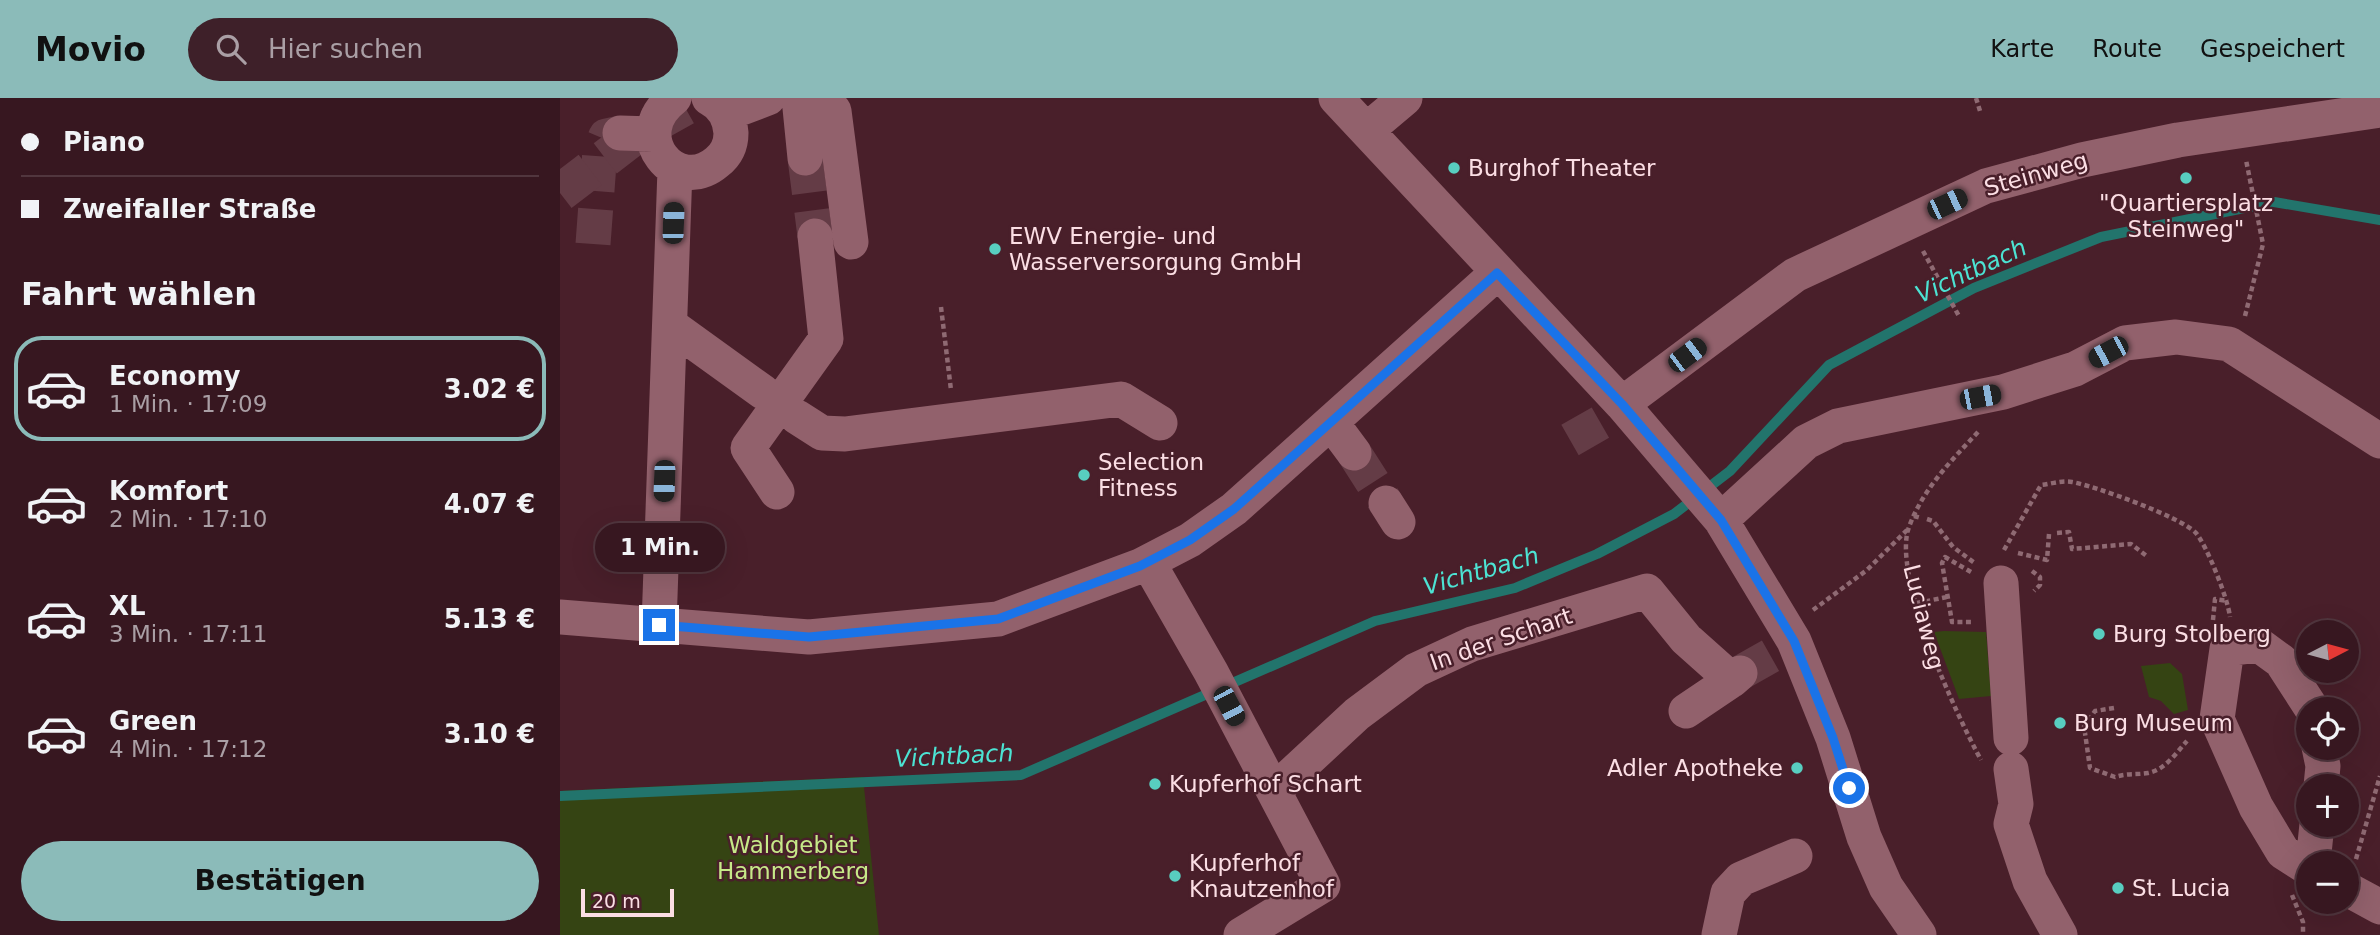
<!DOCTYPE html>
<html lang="de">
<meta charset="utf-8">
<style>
body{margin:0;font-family:"DejaVu Sans",sans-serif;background:#3e2029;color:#f1f3f6;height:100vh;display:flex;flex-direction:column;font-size:26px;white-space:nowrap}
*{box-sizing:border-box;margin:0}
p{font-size:23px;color:#aa9fa5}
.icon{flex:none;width:38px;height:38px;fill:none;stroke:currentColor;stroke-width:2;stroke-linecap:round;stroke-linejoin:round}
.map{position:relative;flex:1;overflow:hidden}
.sheet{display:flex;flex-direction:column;background:#371720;width:560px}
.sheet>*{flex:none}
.top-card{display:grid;align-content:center;height:154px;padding:0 21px;background:#371720}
.needle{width:46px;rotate:84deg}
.buttons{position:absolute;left:1736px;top:522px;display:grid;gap:14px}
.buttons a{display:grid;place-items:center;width:63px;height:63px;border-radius:50%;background:#371720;box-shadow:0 7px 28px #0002,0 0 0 2px #51363e;font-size:35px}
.scale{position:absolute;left:21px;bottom:18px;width:93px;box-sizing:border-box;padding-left:7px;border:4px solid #fbdee4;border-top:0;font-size:19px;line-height:24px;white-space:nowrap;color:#fbdee4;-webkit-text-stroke:5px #491f2a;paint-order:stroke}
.end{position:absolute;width:32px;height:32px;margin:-16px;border:9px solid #1a73e8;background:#fff;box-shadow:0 0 0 4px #fff}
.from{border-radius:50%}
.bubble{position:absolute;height:49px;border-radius:24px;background:#371720;box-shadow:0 7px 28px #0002,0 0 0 2px #51363e;font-size:23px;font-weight:700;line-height:49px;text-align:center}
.car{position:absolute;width:21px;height:42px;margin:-21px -10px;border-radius:9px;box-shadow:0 0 5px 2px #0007;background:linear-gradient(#222 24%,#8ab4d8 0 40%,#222 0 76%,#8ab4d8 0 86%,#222 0)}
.top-card b{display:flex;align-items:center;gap:24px;height:66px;font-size:26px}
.top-card b+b{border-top:2px solid #51363e}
.top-card i{width:18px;height:18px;background:#f1f3f6}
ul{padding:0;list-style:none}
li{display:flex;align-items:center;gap:21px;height:105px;margin:0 14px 10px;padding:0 7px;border:4px solid transparent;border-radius:28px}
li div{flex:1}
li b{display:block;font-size:26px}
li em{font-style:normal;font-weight:700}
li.selected{border-color:#8bbbb9}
li>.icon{width:63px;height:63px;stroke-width:1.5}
h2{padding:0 21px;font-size:32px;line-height:84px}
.primary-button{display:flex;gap:14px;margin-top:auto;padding:14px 21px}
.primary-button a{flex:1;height:80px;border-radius:42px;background:#8bbbb9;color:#111;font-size:28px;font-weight:700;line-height:80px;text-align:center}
header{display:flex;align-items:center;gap:42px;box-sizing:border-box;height:98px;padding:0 35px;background:#8bbbb9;color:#111}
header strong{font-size:33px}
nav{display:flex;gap:38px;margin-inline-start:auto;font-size:24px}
.search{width:490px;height:63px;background:#3e2029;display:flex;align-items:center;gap:18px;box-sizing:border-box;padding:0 24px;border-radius:38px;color:#aa9fa5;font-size:26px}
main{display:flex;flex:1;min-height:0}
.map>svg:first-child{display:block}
.green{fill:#354413}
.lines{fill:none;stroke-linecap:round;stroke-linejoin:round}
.stream{stroke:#22746c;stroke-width:10}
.minor-tunnel{stroke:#643c46;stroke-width:35;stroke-dasharray:35 18;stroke-linecap:butt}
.major-tunnel{stroke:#643c46;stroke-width:38;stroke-dasharray:38 19;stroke-linecap:butt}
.path{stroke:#8f6a73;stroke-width:4.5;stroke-dasharray:5 3.5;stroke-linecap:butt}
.minor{stroke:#92616c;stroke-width:35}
.route{stroke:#1a73e8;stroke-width:9}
.poi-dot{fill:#58cec0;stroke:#491f2a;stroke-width:2.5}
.labels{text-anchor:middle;stroke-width:5;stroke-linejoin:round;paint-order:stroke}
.poi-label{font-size:23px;fill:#fbdee4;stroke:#491f2a;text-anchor:start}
.street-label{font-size:23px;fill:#fbdee4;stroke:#491f2a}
.park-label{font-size:23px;fill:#c6e988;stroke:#491f2a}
.water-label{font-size:24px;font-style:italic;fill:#4ce3d3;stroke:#491f2a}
</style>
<header>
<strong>Movio</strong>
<div class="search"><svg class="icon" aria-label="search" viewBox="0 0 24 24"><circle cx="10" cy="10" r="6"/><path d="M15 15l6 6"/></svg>Hier suchen</div>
<nav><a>Karte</a><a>Route</a><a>Gespeichert</a></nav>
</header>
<main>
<section class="sheet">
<div class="top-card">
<b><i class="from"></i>Piano</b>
<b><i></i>Zweifaller Straße</b>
</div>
<h2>Fahrt wählen</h2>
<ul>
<li class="selected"><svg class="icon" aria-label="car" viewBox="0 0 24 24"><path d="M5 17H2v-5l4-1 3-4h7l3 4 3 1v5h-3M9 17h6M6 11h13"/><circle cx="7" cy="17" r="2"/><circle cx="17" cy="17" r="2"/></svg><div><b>Economy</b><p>1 Min. · 17:09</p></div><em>3.02 €</em></li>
<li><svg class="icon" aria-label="car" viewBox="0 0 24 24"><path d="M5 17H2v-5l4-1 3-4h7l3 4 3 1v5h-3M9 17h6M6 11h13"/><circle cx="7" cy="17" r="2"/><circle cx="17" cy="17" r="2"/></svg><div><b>Komfort</b><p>2 Min. · 17:10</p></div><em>4.07 €</em></li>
<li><svg class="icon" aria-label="car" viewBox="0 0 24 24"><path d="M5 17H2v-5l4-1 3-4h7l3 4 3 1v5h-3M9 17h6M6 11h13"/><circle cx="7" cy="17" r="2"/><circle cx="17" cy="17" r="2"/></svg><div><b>XL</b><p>3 Min. · 17:11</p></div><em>5.13 €</em></li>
<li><svg class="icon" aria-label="car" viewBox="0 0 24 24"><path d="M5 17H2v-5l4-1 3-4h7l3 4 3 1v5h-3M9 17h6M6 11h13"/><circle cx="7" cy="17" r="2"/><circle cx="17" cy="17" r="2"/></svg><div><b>Green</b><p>4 Min. · 17:12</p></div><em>3.10 €</em></li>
</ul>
<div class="primary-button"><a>Bestätigen</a></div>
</section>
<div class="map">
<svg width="1820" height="837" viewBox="0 0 1820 837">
<rect width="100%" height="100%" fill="#491f2a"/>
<path class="green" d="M1384,533L1426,534L1431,598L1399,601L1374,534Z
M1610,565L1622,576L1628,612L1614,616L1601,603L1589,599L1581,568Z
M303,679L319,837H0V693Z"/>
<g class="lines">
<path class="stream" d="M0,698L461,677L815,523L955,490L1037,456L1114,416L1170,373L1269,267L1414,190L1541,139L1714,104L1820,122"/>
<path class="minor-tunnel" d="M245,60L255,138
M33,146L40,52L46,38L60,35
M1010,342L1052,318
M794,355L826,405
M1180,575L1212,557"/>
<path class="major-tunnel" d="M0,95L81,33L140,0"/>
<path class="path" d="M1416,0L1420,13
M1363,153L1400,220
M381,209L391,292
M1685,218L1703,146L1686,62
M1418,334C1390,364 1363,391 1349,429C1331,477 1397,618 1421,662
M1354,418L1361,420
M1367,421L1373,423L1393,449L1416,466
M1497,435L1509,434L1512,451L1571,446L1588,459
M1444,452L1481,387C1491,386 1502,382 1512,384C1535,388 1621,419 1636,435C1647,448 1668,501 1670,519
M1458,455L1487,462L1489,436
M1472,473L1480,479V487L1474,493
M1411,474L1385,459L1382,465L1392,524H1411
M1357,505L1387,499
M1253,512L1307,472L1347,432
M1653,522L1655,501L1668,503
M1554,610L1535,613L1524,628L1530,670L1555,679C1567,675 1577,677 1588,675C1605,672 1616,655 1627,643
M1796,761L1820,678
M1732,797L1743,824V837"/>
<path class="minor" d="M114,0C65,37 116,99 157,64C166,57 171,47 171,35C170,20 163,7 149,0
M239,0L245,60
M264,0L274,13L291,144
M776,0L1062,306L1161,422L1234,543L1273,640L1304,739L1326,789L1359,837
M166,16L208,0
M807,32L845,0
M60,35L93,36
M110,227L203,294
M1062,306L1235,177L1426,88L1522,62L1618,42L1820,12
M237,319L262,335L285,336L561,301L600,325
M771,324L794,355
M217,394L188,350L266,241L255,138
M826,405L838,424
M1161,422L1246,344L1278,328L1443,294L1515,271L1565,245L1616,239L1669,246L1820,343
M588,464L651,574L763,787L681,837
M1441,485L1451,640
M0,519L249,539L438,521L580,468L630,442L674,411L937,175
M99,527L115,71
M1126,613L1172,582
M1759,649L1763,668L1761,688
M1451,671L1456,706L1451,726L1470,783L1500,837
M714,693L797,616L856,572L912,546L1087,493L1126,541L1172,582L1180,575
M1753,765L1757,726
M1748,770L1723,754L1696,709L1657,621L1667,551L1699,547L1721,563L1752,611
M1787,791L1820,809
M1159,837L1168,795L1181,781L1235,758"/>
</g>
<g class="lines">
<path class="route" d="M99,527L249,539L438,521L580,468L630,442L674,411L937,175L1062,306L1161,422L1234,543L1273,640L1289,690"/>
</g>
<g class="poi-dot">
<circle cx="894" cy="70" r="7"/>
<circle cx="1626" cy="80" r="7"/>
<circle cx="435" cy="151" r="7"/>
<circle cx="524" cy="377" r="7"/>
<circle cx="1539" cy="536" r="7"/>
<circle cx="1500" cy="625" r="7"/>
<circle cx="1237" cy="670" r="7"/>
<circle cx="595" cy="686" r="7"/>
<circle cx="615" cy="778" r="7"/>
<circle cx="1558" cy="790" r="7"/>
</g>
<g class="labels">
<g class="poi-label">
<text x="908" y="78">Burghof Theater</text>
<text x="1626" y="113" text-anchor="middle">"Quartiersplatz<tspan x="1626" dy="26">Steinweg"</tspan></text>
<text x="449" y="146">EWV Energie- und<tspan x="449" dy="26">Wasserversorgung GmbH</tspan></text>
<text x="538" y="372">Selection<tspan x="538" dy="26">Fitness</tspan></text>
<text x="1553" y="544">Burg Stolberg</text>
<text x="1514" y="633">Burg Museum</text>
<text x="1223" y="678" text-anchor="end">Adler Apotheke</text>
<text x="609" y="694">Kupferhof Schart</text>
<text x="629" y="773">Kupferhof<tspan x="629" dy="26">Knautzenhof</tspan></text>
<text x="1572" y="798">St. Lucia</text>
</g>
<g class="street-label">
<text transform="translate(1476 76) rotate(-16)" y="8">Steinweg</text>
<text transform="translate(1364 519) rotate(76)" y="8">Luciaweg</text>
<text transform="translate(941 541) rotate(-19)" y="8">In der Schart</text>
</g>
<g class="park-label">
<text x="233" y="755">Waldgebiet<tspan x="233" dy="26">Hammerberg</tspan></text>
</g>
<g class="water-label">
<text transform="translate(1411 173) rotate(-25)" y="8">Vichtbach</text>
<text transform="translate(921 473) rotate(-16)" y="8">Vichtbach</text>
<text transform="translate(394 658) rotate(-3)" y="8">Vichtbach</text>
</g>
</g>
</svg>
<div class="buttons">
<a><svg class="needle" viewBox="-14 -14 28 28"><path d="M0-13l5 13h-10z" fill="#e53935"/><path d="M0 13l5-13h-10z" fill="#aa9fa5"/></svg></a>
<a><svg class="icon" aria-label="locate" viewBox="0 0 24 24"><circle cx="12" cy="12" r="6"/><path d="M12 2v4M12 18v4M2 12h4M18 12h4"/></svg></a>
<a>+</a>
<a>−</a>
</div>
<div class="scale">20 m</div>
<i class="end from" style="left:1289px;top:690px"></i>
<i class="end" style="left:99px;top:527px"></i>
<div class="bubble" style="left:35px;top:425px;width:130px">1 Min.</div>
<i class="car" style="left:1387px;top:106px;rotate:65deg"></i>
<i class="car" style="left:113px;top:125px;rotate:2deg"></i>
<i class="car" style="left:1548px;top:254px;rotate:242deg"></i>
<i class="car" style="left:1127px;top:257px;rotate:53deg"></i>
<i class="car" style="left:1420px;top:299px;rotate:79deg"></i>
<i class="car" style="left:104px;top:383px;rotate:182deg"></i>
<i class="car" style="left:669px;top:608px;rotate:152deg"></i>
</div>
</main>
